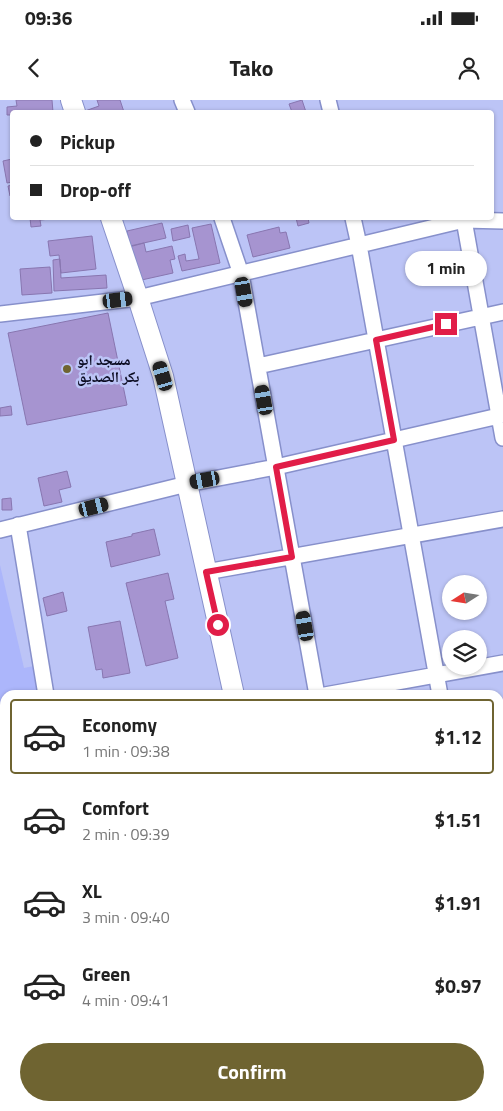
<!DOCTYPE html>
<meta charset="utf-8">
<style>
body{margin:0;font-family:"Titillium Web","Noto Naskh Arabic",sans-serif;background:#f6f6f6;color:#222;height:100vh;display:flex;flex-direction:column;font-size:19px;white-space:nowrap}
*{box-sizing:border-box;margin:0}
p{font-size:16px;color:#767676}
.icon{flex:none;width:28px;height:28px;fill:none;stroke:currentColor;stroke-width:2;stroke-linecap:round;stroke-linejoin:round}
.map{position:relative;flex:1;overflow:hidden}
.details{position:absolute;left:0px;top:590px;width:504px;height:421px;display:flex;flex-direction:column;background:#fff;border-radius:15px 15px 0 0;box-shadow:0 1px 4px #0004}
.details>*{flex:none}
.guide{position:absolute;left:10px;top:10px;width:484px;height:110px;border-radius:5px;box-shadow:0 1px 4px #0004;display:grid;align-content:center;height:110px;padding:0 20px;background:#fff}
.needle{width:32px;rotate:258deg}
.buttons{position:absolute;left:442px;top:475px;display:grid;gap:10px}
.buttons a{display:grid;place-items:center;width:45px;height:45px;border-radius:50%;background:#fff;box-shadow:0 1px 4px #0004;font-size:25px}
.end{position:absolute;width:22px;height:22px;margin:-11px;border:6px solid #e11d48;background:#fff;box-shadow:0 0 0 2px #fff}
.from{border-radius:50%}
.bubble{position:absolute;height:35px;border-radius:18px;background:#fff;box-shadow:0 1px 4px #0004;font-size:16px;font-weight:700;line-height:35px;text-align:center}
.car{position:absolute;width:15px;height:30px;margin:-15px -8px;border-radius:6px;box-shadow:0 0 4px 1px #0007;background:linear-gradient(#222 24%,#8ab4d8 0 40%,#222 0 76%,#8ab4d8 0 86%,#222 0)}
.guide b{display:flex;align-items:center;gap:18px;height:48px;font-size:19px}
.guide b+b{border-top:1px solid #e0e0e0}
.guide i{width:12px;height:12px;background:#222}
ul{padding:9px 0 0;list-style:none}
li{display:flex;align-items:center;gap:15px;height:75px;margin:0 10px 8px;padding:0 10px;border:2px solid transparent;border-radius:5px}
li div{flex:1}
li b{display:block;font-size:19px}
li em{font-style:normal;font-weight:700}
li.on{border-color:#6f6431}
li>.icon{width:45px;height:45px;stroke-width:1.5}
.primary-button{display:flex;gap:10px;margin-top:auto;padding:10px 20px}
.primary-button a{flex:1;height:58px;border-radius:30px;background:#6f6431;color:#fff;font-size:20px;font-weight:700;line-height:58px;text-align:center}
.status{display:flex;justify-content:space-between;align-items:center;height:35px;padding:0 25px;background:#fff;direction:ltr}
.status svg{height:14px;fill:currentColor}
header{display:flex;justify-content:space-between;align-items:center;height:65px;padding:0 20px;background:#fff;font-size:22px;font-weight:700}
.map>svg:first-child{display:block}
.built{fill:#acb6fb}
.building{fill:#a694d0;stroke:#8876b0}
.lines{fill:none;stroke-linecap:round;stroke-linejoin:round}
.street-casing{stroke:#8790cb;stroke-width:18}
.secondary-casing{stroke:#8790cb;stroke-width:22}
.street{stroke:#fff;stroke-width:15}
.secondary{stroke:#fff;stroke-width:20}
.route{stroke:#e11d48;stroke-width:6}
.poi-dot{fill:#6f6431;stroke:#bcc4f6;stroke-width:2}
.labels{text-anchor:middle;stroke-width:5;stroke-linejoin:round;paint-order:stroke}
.poi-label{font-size:15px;font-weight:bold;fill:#0c0d23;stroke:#bcc4f6;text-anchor:start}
</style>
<div class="status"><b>09:36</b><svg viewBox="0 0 49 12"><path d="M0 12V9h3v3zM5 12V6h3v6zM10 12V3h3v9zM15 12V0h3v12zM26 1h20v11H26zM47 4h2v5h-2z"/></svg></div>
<header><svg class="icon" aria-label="back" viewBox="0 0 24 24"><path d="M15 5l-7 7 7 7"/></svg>Tako<svg class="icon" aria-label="person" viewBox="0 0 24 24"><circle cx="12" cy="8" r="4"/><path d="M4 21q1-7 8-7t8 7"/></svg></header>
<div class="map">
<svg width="503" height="1011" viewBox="0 0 503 1011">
<rect width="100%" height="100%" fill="#bcc4f6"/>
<path class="built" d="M0,465L24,568L34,566L38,595H5V784L0,785Z"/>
<path class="building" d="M16,0H52L53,12H12V15H7V7L17,6Z
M97,0H120L124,12H86L85,11L99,6Z
M302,0L306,12H292L289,4Z
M12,59V82L7,83L3,61Z
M12,85V95L10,96L8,86Z
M30,118H61L40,120L41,126L31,127Z
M296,118H308L309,123L298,126Z
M162,123L166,138L130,146L127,131Z
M211,124L220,163L182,171L178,156L185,154L186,161L199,159L192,128Z
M188,125L190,137L173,141L171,129Z
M279,127L280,133L286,132L290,148L253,157L247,135Z
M92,136L96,169L61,173L59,155L50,156L48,141Z
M144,143L146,152L172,146L175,159L170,160L173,173L137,181L129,147Z
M60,159L61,178L106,175L107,188L54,191L53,160Z
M50,167L52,193L22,195L20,169Z
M108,213L127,305L27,325L8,233Z
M11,306L12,315L0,316V308Z
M67,371L71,387L59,390L62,402L44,406L38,378Z
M11,398L12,410H2V399Z
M154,429L160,455L111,467L106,442L132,436V434Z
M168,473L174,499L165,501L178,558L146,566L126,483Z
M63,492L67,511L47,516L43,498Z
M120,521L130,573L103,578L102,569L96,570L88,527Z
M0,629L5,666V672L0,673Z"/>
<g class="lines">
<defs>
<path id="street" d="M182,0L187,12
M328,0L331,12
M222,118L241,174L317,595
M353,118L359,145L440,595
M464,120L503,338
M0,214L138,198L464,120L503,121
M258,266L503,212
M18,425L46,595
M0,430L187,384L276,367L503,315
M206,472L503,419
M325,595L503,563
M499,717H503
M499,894L503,893
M306,1006L307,1011
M391,1006L392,1011
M203,1011L206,1006"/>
<path id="secondary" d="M71,0L75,12
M111,118L138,198L163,276L234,595
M0,887H5"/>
</defs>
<use href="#street" class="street-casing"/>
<use href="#secondary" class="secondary-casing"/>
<use href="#street" class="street"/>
<use href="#secondary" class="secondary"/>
</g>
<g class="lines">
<path class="route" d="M218,525L206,472L292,457L276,367L394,340L376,240L446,224"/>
</g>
<circle class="poi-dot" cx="67" cy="269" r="5"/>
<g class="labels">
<g class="poi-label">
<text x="77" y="265">مسجد ابو<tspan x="77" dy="17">بكر الصديق</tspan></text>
</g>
</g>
</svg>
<div class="buttons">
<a><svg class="needle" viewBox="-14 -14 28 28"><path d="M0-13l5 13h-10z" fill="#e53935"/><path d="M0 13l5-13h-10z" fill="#767676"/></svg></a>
<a><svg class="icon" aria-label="layers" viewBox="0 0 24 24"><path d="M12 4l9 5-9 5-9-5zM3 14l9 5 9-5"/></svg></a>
</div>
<i class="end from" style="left:218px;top:525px"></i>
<i class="end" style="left:446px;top:224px"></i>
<div class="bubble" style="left:405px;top:151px;width:82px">1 min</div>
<i class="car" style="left:244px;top:192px;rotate:170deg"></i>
<i class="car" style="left:118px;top:200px;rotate:83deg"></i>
<i class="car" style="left:163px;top:276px;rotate:343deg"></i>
<i class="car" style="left:264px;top:300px;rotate:350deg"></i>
<i class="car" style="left:205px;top:380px;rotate:260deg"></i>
<i class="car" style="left:94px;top:407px;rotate:76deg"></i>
<i class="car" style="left:305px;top:526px;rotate:350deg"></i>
<div class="guide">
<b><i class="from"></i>Pickup</b>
<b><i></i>Drop-off</b>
</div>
<section class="details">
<ul>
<li class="on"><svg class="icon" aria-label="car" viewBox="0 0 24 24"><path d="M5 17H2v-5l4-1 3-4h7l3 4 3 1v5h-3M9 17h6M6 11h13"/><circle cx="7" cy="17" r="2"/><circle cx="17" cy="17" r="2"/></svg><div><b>Economy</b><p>1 min · 09:38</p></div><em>$1.12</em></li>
<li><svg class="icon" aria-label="car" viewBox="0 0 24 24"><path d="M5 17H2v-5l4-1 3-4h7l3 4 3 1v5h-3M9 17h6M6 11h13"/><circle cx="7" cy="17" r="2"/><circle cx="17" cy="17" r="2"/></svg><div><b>Comfort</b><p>2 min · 09:39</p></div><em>$1.51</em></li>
<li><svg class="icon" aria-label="car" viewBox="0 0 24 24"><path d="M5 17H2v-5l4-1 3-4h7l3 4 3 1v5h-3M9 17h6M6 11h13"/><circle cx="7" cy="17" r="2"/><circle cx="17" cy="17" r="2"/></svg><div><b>XL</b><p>3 min · 09:40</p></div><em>$1.91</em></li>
<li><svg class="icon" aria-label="car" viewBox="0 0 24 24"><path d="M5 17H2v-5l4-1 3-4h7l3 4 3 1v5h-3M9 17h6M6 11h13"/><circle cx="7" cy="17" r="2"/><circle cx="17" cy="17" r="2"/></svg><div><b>Green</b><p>4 min · 09:41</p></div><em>$0.97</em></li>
</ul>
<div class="primary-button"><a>Confirm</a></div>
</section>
</div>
